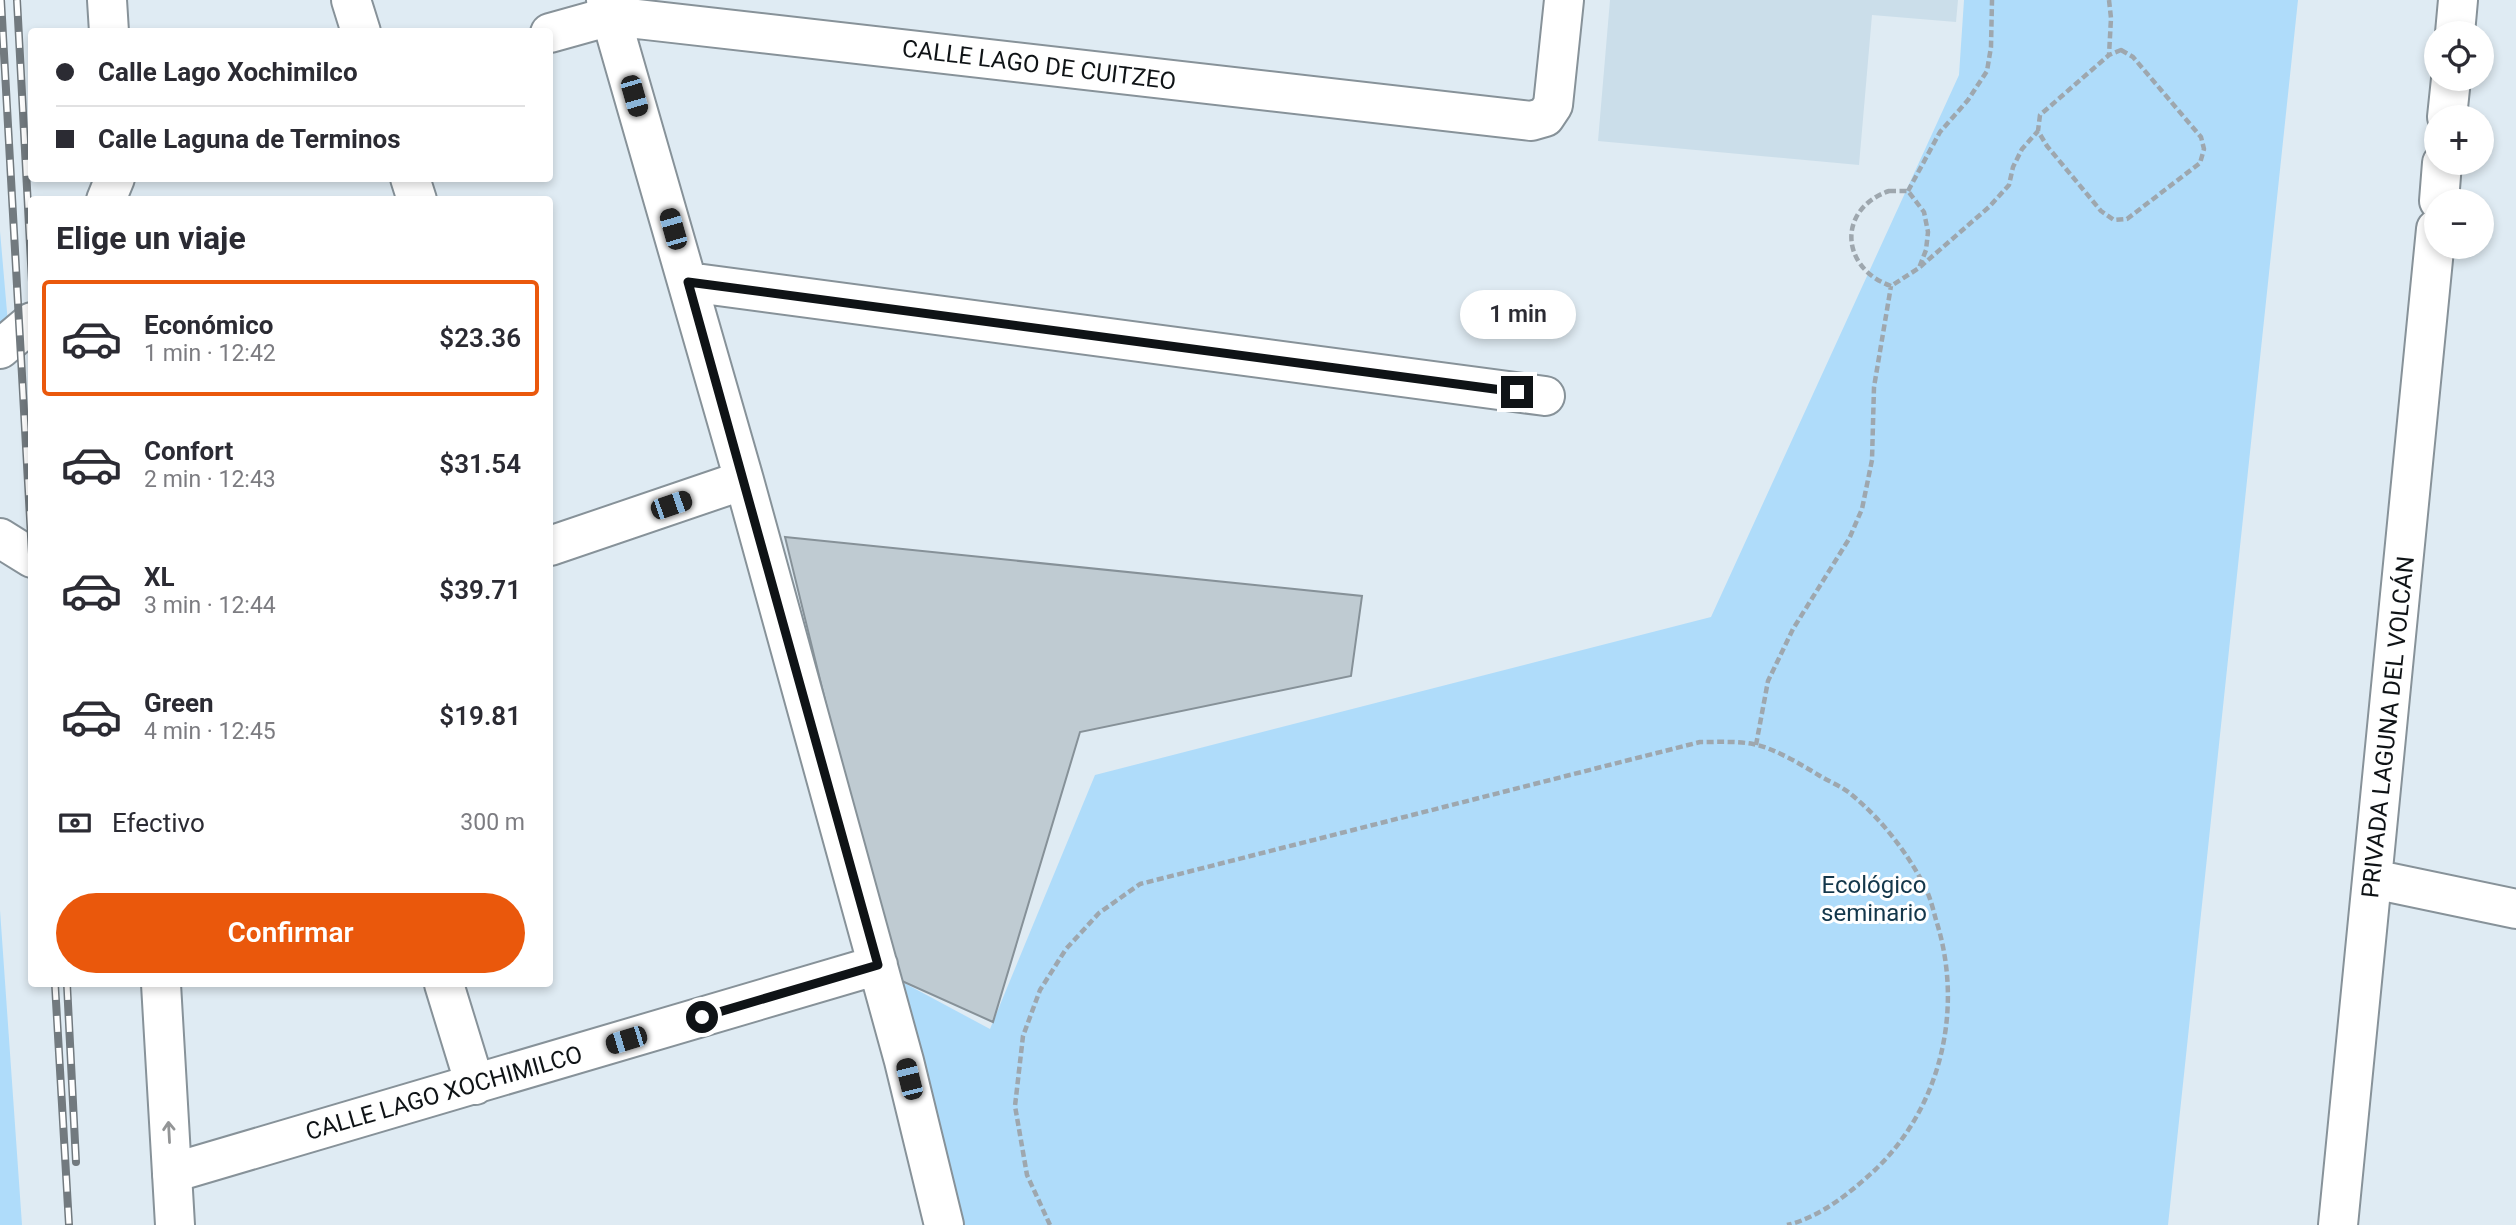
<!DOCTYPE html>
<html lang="es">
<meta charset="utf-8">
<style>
body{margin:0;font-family:Roboto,sans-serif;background:#f2f2f3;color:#2b2b33;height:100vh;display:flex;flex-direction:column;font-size:26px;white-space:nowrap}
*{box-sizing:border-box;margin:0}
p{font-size:23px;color:#7c7c81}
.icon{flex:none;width:38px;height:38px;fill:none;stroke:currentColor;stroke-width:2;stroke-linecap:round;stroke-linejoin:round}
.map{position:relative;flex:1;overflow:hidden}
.details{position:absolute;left:28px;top:196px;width:525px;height:791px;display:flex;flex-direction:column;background:#fff;border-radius:7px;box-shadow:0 4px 10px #0003}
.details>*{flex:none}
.banner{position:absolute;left:28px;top:28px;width:525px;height:154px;border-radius:7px;box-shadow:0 4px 10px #0003;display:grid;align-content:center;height:154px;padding:0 28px;background:#fff}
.tools{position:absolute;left:2424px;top:21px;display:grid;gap:14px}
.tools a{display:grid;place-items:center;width:70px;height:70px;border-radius:50%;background:#fff;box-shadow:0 4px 10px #0003;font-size:35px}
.end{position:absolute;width:32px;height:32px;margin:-16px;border:9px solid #0f1316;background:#fff;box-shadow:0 0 0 4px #fff}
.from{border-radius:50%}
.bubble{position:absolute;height:49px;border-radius:24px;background:#fff;box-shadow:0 4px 10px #0003;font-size:23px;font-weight:600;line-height:49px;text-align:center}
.car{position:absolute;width:21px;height:42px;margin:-21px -10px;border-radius:9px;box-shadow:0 0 5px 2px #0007;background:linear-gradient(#222 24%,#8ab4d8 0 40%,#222 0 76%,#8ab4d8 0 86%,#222 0)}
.banner b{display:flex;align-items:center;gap:24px;height:66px;font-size:26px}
.banner b+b{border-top:2px solid #e1e1e2}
.banner i{width:18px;height:18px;background:#2b2b33}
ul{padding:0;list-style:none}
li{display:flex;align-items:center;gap:21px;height:116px;margin:0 14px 10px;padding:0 14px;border:4px solid transparent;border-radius:7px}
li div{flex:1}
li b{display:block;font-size:26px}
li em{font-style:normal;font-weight:600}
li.selected{border-color:#ea580c}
li>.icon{width:63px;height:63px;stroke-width:1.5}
h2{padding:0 28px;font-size:32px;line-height:84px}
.pay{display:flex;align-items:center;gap:18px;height:77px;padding:0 28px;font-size:26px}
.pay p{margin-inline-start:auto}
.cta{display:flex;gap:14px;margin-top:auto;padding:14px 28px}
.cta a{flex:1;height:80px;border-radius:42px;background:#ea580c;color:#fff;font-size:28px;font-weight:600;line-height:80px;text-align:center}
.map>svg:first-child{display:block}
.built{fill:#cbdeea}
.green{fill:#afdcfa}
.building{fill:#bfcbd2;stroke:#869198;stroke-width:2}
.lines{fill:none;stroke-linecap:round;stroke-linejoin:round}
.minor-casing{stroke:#879299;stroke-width:42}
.major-casing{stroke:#879299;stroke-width:42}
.path{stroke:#9ea7ae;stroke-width:4.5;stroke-dasharray:7 3.5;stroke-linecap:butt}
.minor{stroke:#fff;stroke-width:38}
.major{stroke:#fff;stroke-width:38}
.rail-casing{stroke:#727a7f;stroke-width:8}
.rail{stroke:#fff;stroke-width:5;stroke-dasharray:16;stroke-linecap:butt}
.oneway{stroke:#939596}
.route{stroke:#0f1316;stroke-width:9}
.labels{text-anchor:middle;stroke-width:6;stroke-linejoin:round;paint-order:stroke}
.street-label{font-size:24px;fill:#0f1316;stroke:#fff}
.park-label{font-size:24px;fill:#13374b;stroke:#fff}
</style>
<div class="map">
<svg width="2516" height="1225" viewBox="0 0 2516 1225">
<rect width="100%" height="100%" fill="#dfebf3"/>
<path class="built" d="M1610,0H1958L1956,22L1872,15L1859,165L1598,141Z"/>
<path class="green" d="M1964,0H2298L2168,1225H950L893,977L990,1029L1095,775L1711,617L1959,75Z
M0,231L9,335L0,340Z
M0,910L22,1225H0Z"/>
<path class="building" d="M785,537L1362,596L1351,676L1080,732L993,1022L893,977Z"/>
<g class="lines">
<defs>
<path id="minor" d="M351,0L361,32
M606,0L744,480L904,1061L944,1225
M550,33L611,16L1531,121L1545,117L1553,105L1564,0
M2455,33L2458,0
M2447,117L2451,79
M410,178L417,200
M2439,201L2442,163
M688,282L1545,396
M550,546L744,480
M2373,879L2516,909
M444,984L475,1085
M172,1173L878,965
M2338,1225L2436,229"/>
<path id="major" d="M107,0L109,32
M106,200L115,178
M0,349L32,322
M0,538L32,558
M161,984L175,1225"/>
</defs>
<use href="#minor" class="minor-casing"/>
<use href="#major" class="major-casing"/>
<path class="path" d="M2109,0L2111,18L2109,55
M2121,50L2133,57L2201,137L2204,149L2200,163L2127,219L2114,220L2101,211L2047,146L2038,131L2040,115L2109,55Z
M1889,191H1908L1924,212L1928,232L1926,250L1919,268L1891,286C1840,268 1837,209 1889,191Z
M1908,191L1940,132L1968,100L1987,71L1991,47L1992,0
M1920,267L1989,207L2009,185L2013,167L2022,149L2038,131
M1756,745L1768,681L1793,629L1849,539L1862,509L1872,460L1874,387L1891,286
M1050,1225L1027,1175L1015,1106L1023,1036L1040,990L1066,949L1099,913L1140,884L1700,742C1718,742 1736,741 1753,744C1774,748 1802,765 1820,776C1830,782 1843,787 1852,795C1882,820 1906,851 1924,885C1930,896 1933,909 1936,920C1964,1007 1942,1105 1876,1169C1851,1192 1821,1217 1787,1225"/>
<use href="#minor" class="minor"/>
<use href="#major" class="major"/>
<defs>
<path id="rail" d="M1,0L32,554
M17,0L32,282
M55,984L69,1225
M67,984L76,1162"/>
</defs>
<use href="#rail" class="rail-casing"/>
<use href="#rail" class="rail"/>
</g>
<defs><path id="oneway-shaft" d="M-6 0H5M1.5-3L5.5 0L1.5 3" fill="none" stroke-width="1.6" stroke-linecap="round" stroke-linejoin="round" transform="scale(1.75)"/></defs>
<use class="oneway" href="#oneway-shaft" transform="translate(169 1132) rotate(-93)"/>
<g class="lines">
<path class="route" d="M702,1017L878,965L688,282L1517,392"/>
</g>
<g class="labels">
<g class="street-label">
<text transform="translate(1039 65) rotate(7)" y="8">CALLE LAGO DE CUITZEO</text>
<text transform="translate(2388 727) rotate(-84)" y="8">PRIVADA LAGUNA DEL VOLCÁN</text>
<text transform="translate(444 1093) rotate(-16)" y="8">CALLE LAGO XOCHIMILCO</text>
</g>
<g class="park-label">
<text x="1874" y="893">Ecológico<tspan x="1874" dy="28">seminario</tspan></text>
</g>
</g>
</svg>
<div class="tools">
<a><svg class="icon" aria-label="locate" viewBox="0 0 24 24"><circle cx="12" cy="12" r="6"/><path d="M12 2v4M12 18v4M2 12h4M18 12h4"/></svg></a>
<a>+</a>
<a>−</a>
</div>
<i class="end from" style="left:702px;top:1017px"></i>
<i class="end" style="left:1517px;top:392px"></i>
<div class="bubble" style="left:1460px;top:290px;width:116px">1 min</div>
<i class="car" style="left:634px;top:96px;rotate:164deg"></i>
<i class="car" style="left:673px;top:229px;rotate:344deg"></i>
<i class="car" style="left:671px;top:505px;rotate:71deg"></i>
<i class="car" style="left:626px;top:1040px;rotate:253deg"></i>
<i class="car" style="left:909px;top:1079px;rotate:346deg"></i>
<div class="banner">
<b><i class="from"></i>Calle Lago Xochimilco</b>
<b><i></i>Calle Laguna de Terminos</b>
</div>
<section class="details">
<h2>Elige un viaje</h2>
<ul>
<li class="selected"><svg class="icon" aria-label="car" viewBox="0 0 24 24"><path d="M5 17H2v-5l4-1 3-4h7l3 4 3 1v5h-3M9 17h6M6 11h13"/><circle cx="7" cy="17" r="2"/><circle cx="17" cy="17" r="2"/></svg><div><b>Económico</b><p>1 min · 12:42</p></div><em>$23.36</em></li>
<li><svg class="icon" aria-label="car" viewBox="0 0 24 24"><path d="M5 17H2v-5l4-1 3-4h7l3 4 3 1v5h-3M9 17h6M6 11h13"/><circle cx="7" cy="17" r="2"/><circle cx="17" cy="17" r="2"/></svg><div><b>Confort</b><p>2 min · 12:43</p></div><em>$31.54</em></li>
<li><svg class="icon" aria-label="car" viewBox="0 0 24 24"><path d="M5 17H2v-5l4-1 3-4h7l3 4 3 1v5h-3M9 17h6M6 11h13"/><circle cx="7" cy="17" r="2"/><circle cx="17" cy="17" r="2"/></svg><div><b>XL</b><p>3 min · 12:44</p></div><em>$39.71</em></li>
<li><svg class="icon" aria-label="car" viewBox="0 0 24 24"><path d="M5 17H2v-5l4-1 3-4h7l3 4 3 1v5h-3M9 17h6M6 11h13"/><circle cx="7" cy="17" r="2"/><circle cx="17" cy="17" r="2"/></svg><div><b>Green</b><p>4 min · 12:45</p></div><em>$19.81</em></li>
</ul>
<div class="pay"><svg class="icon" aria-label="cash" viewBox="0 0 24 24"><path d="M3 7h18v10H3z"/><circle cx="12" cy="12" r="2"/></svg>Efectivo<p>300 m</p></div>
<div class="cta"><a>Confirmar</a></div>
</section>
</div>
